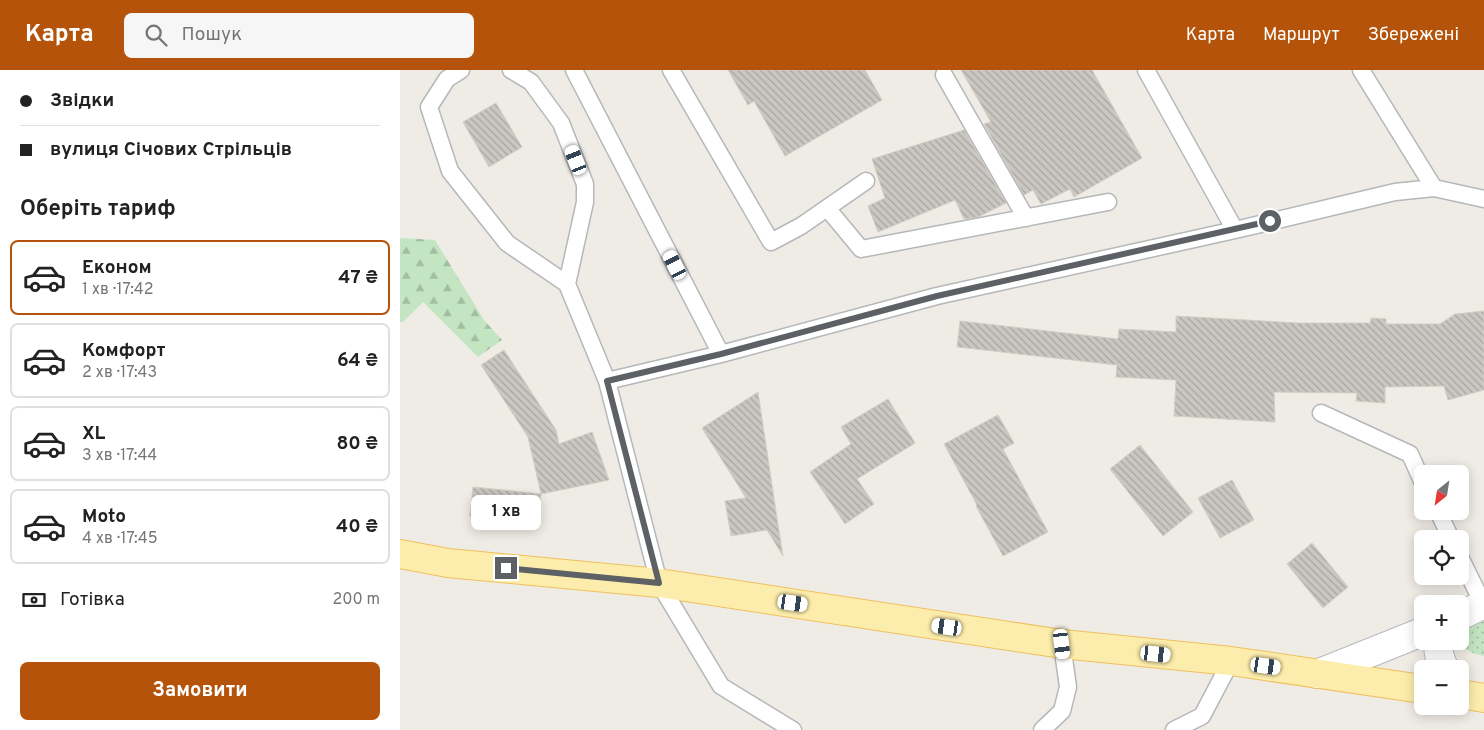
<!DOCTYPE html>
<html lang="uk">
<meta charset="utf-8">
<style>
body{margin:0;font-family:Overpass,sans-serif;background:#f6f6f6;color:#222;height:100vh;display:flex;flex-direction:column;font-size:19px;white-space:nowrap}
*{box-sizing:border-box;margin:0}
p{font-size:16px;color:#767676}
.icon{flex:none;width:28px;height:28px;fill:none;stroke:currentColor;stroke-width:2;stroke-linecap:round;stroke-linejoin:round}
.map{position:relative;flex:1;overflow:hidden}
.side{display:flex;flex-direction:column;background:#fff;width:400px}
.side>*{flex:none}
.top-card{display:grid;align-content:center;height:110px;padding:0 20px;background:#fff}
.needle{width:32px;rotate:210deg}
.tools{position:absolute;left:1014px;top:395px;display:grid;gap:10px}
.tools a{display:grid;place-items:center;width:55px;height:55px;border-radius:8px;background:#fff;box-shadow:0 2px 12px #0003;font-size:25px}
.end{position:absolute;width:22px;height:22px;margin:-11px;border:6px solid #5d6165;background:#fff;box-shadow:0 0 0 2px #fff}
.from{border-radius:50%}
.bubble{position:absolute;height:35px;border-radius:8px;background:#fff;box-shadow:0 2px 12px #0003;font-size:16px;font-weight:700;line-height:35px;text-align:center}
.car{position:absolute;width:15px;height:30px;margin:-15px -8px;border-radius:6px;box-shadow:0 0 4px 1px #0007;background:linear-gradient(#fff 24%,#345 0 40%,#fff 0 76%,#345 0 86%,#fff 0)}
.top-card b{display:flex;align-items:center;gap:18px;height:48px;font-size:19px}
.top-card b+b{border-top:1px solid #e0e0e0}
.top-card i{width:12px;height:12px;background:#222}
ul{padding:0;list-style:none}
li{display:flex;align-items:center;gap:15px;height:75px;margin:0 10px 8px;padding:0 10px;border:2px solid #e0e0e0;border-radius:8px}
li div{flex:1}
li b{display:block;font-size:19px}
li em{font-style:normal;font-weight:700}
li.selected{border-color:#b45309}
li>.icon{width:45px;height:45px;stroke-width:1.5}
h2{padding:0 20px;font-size:22px;line-height:60px}
.pay{display:flex;align-items:center;gap:12px;height:55px;padding:0 20px;font-size:19px}
.pay p{margin-inline-start:auto}
.cta{display:flex;gap:10px;margin-top:auto;padding:10px 20px}
.cta a{flex:1;height:58px;border-radius:8px;background:#b45309;color:#fff;font-size:20px;font-weight:700;line-height:58px;text-align:center}
header{display:flex;align-items:center;gap:30px;box-sizing:border-box;height:70px;padding:0 25px;background:#b45309;color:#fff}
header strong{font-size:24px}
nav{display:flex;gap:28px;margin-inline-start:auto;font-size:18px}
.search{width:350px;height:45px;background:#f6f6f6;display:flex;align-items:center;gap:12px;box-sizing:border-box;padding:0 18px;border-radius:8px;color:#767676;font-size:19px}
main{display:flex;flex:1;min-height:0}
.map>svg:first-child{display:block}
.grass{fill:url(#grass-dots)}
.forest{fill:url(#forest-firs)}
.building{fill:url(#building-back-hatch);stroke:#d3cec3}
.lines{fill:none;stroke-linecap:round;stroke-linejoin:round}
.service-casing{stroke:#b5b7bb;stroke-width:19}
.secondary-casing{stroke:#b6babe;stroke-width:30}
.primary-casing{stroke:#eec05f;stroke-width:30}
.service{stroke:#fff;stroke-width:16}
.secondary{stroke:#fff;stroke-width:28}
.primary{stroke:#fdedac;stroke-width:28}
.route{stroke:#5d6165;stroke-width:6}
</style>
<header>
<strong>Карта</strong>
<div class="search"><svg class="icon" aria-label="search" viewBox="0 0 24 24"><circle cx="10" cy="10" r="6"/><path d="M15 15l6 6"/></svg>Пошук</div>
<nav><a>Карта</a><a>Маршрут</a><a>Збережені</a></nav>
</header>
<main>
<section class="side">
<div class="top-card">
<b><i class="from"></i>Звідки</b>
<b><i></i>вулиця Січових Стрільців</b>
</div>
<h2>Оберіть тариф</h2>
<ul>
<li class="selected"><svg class="icon" aria-label="car" viewBox="0 0 24 24"><path d="M5 17H2v-5l4-1 3-4h7l3 4 3 1v5h-3M9 17h6M6 11h13"/><circle cx="7" cy="17" r="2"/><circle cx="17" cy="17" r="2"/></svg><div><b>Економ</b><p>1 хв · 17:42</p></div><em>47 ₴</em></li>
<li><svg class="icon" aria-label="car" viewBox="0 0 24 24"><path d="M5 17H2v-5l4-1 3-4h7l3 4 3 1v5h-3M9 17h6M6 11h13"/><circle cx="7" cy="17" r="2"/><circle cx="17" cy="17" r="2"/></svg><div><b>Комфорт</b><p>2 хв · 17:43</p></div><em>64 ₴</em></li>
<li><svg class="icon" aria-label="car" viewBox="0 0 24 24"><path d="M5 17H2v-5l4-1 3-4h7l3 4 3 1v5h-3M9 17h6M6 11h13"/><circle cx="7" cy="17" r="2"/><circle cx="17" cy="17" r="2"/></svg><div><b>XL</b><p>3 хв · 17:44</p></div><em>80 ₴</em></li>
<li><svg class="icon" aria-label="car" viewBox="0 0 24 24"><path d="M5 17H2v-5l4-1 3-4h7l3 4 3 1v5h-3M9 17h6M6 11h13"/><circle cx="7" cy="17" r="2"/><circle cx="17" cy="17" r="2"/></svg><div><b>Moto</b><p>4 хв · 17:45</p></div><em>40 ₴</em></li>
</ul>
<div class="pay"><svg class="icon" aria-label="cash" viewBox="0 0 24 24"><path d="M3 7h18v10H3z"/><circle cx="12" cy="12" r="2"/></svg>Готівка<p>200 m</p></div>
<div class="cta"><a>Замовити</a></div>
</section>
<div class="map">
<svg width="1084" height="660" viewBox="0 0 1084 660">
<defs>
<pattern id="grass-dots" width="8" height="8" patternUnits="userSpaceOnUse" patternTransform="scale(1.25)"><rect width="8" height="8" fill="#c3e5c2"/><path d="M2 2h.1M6 6h.1" fill="none" stroke="#a2bda1" stroke-width="1.8" stroke-linecap="round"/></pattern>
<pattern id="forest-firs" width="22" height="20" patternUnits="userSpaceOnUse" patternTransform="scale(1.25)"><rect width="22" height="20" fill="#c3e5c2"/><path d="M5 1l3.5 6h-7zM16 11l3.5 6h-7z" fill="#a2bda1"/></pattern>
<pattern id="building-back-hatch" width="6" height="6" patternUnits="userSpaceOnUse" patternTransform="scale(1.25)"><rect width="6" height="6" fill="#cac7c2"/><path d="M-1 5l2 2M0 0l6 6M5-1l2 2" fill="none" stroke="#a7a5a1"/></pattern>
</defs>
<rect width="100%" height="100%" fill="#efece5"/>
<path class="grass" d="M1084,549V586L1075,584L1062,577L1061,563L1074,554Z"/>
<path class="forest" d="M0,168L35,170L84,250L102,270L78,287L23,232L3,252H0Z"/>
<path class="building" d="M328,0H465L482,30L385,86L354,31L348,35Z
M561,0H692L742,88L674,127L670,119L641,134L633,120L624,125L584,54L591,52Z
M96,33L122,77L89,97L63,52Z
M564,60L606,133L578,147L564,149L555,130L478,162L468,136L485,128L472,89Z
M1084,241V320L1048,330L1044,316L985,317V333L956,331L957,323L874,322L875,352L774,346L776,310L716,307L717,295L557,277L560,251L718,269L719,259L776,262V246L898,253H970L971,248L986,249V254H1040L1055,244Z
M104,280L156,360L159,374L192,362L209,410L141,424L128,367L81,295Z
M358,322L375,435L383,486L367,460L331,466L325,431L346,428L302,358Z
M488,329L515,373L457,409L474,434L445,454L410,402L451,374L441,357Z
M598,345L614,373L603,379L648,462L603,486L576,436L577,435L544,374Z
M740,375L793,442L763,466L710,399Z
M832,410L854,450L820,468L798,428Z
M73,417L141,424L137,453L70,446Z
M912,473L948,517L923,538L887,494Z"/>
<g class="lines">
<defs>
<path id="service" d="M61,0L47,9L29,37L50,101L107,173L167,214L207,311L259,513L321,616L393,660
M111,0L131,12L161,53L185,114V132L167,214
M174,0L321,284
M271,0L371,172L401,156L466,111
M746,0L835,160
M961,0L1034,118
M544,5L626,148
M427,138L461,179L708,132
M207,311L321,284L537,226L835,160L995,122L1034,118L1084,129
M921,343L1010,384L1022,411
M1038,441L1051,469
M1060,487L1083,534
M642,660L662,641L668,617L662,574
M774,660L802,646L831,591"/>
<path id="secondary" d="M1060,546L1084,534
M1039,571C1037,582 1040,590 1045,599
M917,604L1022,562"/>
<path id="primary" d="M0,484L48,493L259,513L662,574L831,591L1022,619
M1060,624L1084,628"/>
</defs>
<use href="#service" class="service-casing"/>
<use href="#secondary" class="secondary-casing"/>
<use href="#primary" class="primary-casing"/>
<use href="#service" class="service"/>
<use href="#secondary" class="secondary"/>
<use href="#primary" class="primary"/>
</g>
<g class="lines">
<path class="route" d="M106,498L259,513L207,311L321,284L537,226L870,151"/>
</g>
</svg>
<div class="tools">
<a><svg class="needle" viewBox="-14 -14 28 28"><path d="M0-13l5 13h-10z" fill="#e53935"/><path d="M0 13l5-13h-10z" fill="#767676"/></svg></a>
<a><svg class="icon" aria-label="locate" viewBox="0 0 24 24"><circle cx="12" cy="12" r="6"/><path d="M12 2v4M12 18v4M2 12h4M18 12h4"/></svg></a>
<a>+</a>
<a>−</a>
</div>
<i class="end from" style="left:870px;top:151px"></i>
<i class="end" style="left:106px;top:498px"></i>
<div class="bubble" style="left:71px;top:425px;width:70px">1 хв</div>
<i class="car" style="left:176px;top:90px;rotate:338deg"></i>
<i class="car" style="left:275px;top:195px;rotate:333deg"></i>
<i class="car" style="left:393px;top:533px;rotate:98deg"></i>
<i class="car" style="left:547px;top:557px;rotate:278deg"></i>
<i class="car" style="left:662px;top:574px;rotate:173deg"></i>
<i class="car" style="left:756px;top:584px;rotate:96deg"></i>
<i class="car" style="left:866px;top:596px;rotate:98deg"></i>
</div>
</main>
